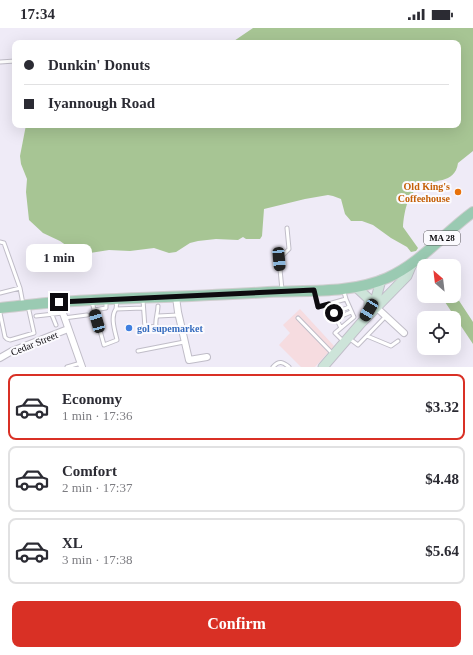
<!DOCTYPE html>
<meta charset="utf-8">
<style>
body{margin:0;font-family:"Times New Roman",serif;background:#f7f7f7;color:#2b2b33;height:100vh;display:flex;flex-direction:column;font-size:15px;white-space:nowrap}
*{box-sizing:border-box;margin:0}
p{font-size:13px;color:#7c7c81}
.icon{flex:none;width:22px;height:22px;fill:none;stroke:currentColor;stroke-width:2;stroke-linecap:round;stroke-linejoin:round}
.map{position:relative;height:339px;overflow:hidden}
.sheet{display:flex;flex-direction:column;background:#fff;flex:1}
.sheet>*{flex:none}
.top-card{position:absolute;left:12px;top:12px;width:449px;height:88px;border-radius:8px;box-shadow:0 4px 16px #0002;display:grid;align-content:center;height:88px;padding:0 12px;background:#fff}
.needle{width:26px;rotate:332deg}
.fabs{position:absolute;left:417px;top:231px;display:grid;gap:8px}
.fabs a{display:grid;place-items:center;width:44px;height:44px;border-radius:8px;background:#fff;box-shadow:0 4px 16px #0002;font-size:20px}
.end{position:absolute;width:18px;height:18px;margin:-9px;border:5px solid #0d0b0f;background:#fff;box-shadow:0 0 0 2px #fff}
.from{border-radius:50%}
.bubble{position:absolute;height:28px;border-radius:8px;background:#fff;box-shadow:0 4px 16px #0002;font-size:13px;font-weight:800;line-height:28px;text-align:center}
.car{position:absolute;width:12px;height:24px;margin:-12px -6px;border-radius:5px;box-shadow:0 0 3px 1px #0007;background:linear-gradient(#222 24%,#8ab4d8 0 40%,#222 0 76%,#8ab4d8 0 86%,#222 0)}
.top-card b{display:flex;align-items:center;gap:14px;height:38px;font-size:15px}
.top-card b+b{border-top:1px solid #e1e1e2}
.top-card i{width:10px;height:10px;background:#2b2b33}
ul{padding:7px 0 0;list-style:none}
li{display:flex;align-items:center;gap:12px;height:66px;margin:0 8px 6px;padding:0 4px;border:2px solid #e1e1e2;border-radius:8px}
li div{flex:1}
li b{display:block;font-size:15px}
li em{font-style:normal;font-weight:800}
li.selected{border-color:#d93025}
li>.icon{width:36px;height:36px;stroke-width:1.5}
.primary-button{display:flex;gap:8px;margin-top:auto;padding:8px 12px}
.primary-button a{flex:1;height:46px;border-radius:8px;background:#d93025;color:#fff;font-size:16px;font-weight:800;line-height:46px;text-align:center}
.status{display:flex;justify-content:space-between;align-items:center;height:28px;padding:0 20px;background:#fff;direction:ltr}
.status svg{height:11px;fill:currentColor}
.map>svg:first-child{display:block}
.commercial{fill:#f6dce0}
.green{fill:#a7c594}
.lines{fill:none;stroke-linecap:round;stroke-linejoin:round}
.lane-casing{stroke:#c0bdc8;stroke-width:5}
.street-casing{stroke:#c0bdc8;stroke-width:8}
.secondary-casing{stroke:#c0bdc8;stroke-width:11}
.primary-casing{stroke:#cfcecf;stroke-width:12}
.lane{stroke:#fff;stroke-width:3}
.street{stroke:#fff;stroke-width:6}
.secondary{stroke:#cde4d9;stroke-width:9}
.primary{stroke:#9acab2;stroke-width:10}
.route{stroke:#0d0b0f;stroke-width:5}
.food-dot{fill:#e8710a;stroke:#fbfafe;stroke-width:1.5}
.shop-dot{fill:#3f7fe0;stroke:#fbfafe;stroke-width:1.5}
.labels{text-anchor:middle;stroke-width:4;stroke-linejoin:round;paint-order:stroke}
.shield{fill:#fbfafe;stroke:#545357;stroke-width:1}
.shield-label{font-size:9px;font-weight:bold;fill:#0d0b0f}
.food-label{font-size:10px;font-weight:bold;fill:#c56008;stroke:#fbfafe;text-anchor:end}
.shop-label{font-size:10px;font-weight:bold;fill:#366cbe;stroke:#fbfafe;text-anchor:start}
.street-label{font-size:10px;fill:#0d0b0f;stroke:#fbfafe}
</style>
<div class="status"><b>17:34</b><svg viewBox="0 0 49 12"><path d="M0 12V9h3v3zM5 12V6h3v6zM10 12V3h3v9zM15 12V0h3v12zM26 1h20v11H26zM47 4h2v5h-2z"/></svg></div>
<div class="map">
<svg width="473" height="339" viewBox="0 0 473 339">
<rect width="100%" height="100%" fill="#efebf7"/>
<path class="commercial" d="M300,281L334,318L315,339H301L279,317L290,305L283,297Z"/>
<path class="green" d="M253,0H473V123L458,135C455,157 433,150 419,159C407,167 404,185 403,199L418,220L416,223L411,224L407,219L391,210L373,197L362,193H351L345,186L341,171L333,168L328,167L305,171L264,181L262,208L260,211H246L243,209L238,212L216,211L198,213L190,215L176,224L169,225L154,220L130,223L109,222L90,225H74L69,222L67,218L60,213L43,205L29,192L26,164L27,151L21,136L20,128L26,97H458V15H231Z
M454,265L473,294V316L441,268H454Z"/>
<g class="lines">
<defs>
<path id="lane" d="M0,34L15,33
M0,214L4,215L20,260L23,276
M282,262L279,231L289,221L287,200
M0,265L20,260
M315,266L318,279L346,271L344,264
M143,272L145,300L156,298C155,291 158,285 158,278
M117,273L116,281L143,280
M92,274L104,317L117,312C115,303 110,289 116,281
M329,276L341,300
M94,282L106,280V272
M342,282L349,279
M0,285L5,309L7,311L10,312L34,305L28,278
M52,287L56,297
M344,287L351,284
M36,288L63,285
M158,288L178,287
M64,290L87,287
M298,290L332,325
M367,308L391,318L398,313
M350,311L358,317L386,288
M343,313L335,305L354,289L346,271
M138,323L184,314
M67,339L81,335
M273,339C279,332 283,334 289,339"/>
<path id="street" d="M176,269L178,284L189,332L207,329
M59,274L82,339
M377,280L404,305
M0,330L12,323L68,301"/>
<path id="secondary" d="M356,259L369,271V282
M369,282L375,274L381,252
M323,339L361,295L407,248L412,236"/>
<path id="primary" d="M0,280C20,278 40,275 60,274C129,269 199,269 268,264C308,262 350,266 387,250C421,235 444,205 473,184"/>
</defs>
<use href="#lane" class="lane-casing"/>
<use href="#street" class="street-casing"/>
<use href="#secondary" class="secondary-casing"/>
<use href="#primary" class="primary-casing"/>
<use href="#lane" class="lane"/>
<use href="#street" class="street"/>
<use href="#secondary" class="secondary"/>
<use href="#primary" class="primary"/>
</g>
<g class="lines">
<path class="route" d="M59,274L314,262L318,279L329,276L334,285"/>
</g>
<circle class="food-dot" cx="458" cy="164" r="4"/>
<circle class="shop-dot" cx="129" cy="300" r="4"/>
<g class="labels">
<rect class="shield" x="424" y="203" width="36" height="14" rx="3"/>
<g class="shield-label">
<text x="442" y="213">MA 28</text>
</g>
<g class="food-label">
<text x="450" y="162">Old King's<tspan x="450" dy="12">Coffeehouse</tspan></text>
</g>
<g class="shop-label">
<text x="137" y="304">gol supemarket</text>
</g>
<g class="street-label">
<text transform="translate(34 315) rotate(-22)" y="4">Cedar Street</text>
</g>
</g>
</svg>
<div class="fabs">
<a><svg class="needle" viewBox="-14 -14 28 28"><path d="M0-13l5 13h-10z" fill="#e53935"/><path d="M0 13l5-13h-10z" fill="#7c7c81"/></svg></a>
<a><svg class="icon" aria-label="locate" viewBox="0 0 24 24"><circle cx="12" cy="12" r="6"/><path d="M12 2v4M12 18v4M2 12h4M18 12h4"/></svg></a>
</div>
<i class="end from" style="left:334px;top:285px"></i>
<i class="end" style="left:59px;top:274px"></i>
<div class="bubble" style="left:26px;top:216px;width:66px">1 min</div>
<i class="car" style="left:279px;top:231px;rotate:175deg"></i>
<i class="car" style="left:369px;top:282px;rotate:211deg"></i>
<i class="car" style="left:97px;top:293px;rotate:344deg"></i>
<div class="top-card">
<b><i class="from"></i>Dunkin' Donuts</b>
<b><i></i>Iyannough Road</b>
</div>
</div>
<section class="sheet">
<ul>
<li class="selected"><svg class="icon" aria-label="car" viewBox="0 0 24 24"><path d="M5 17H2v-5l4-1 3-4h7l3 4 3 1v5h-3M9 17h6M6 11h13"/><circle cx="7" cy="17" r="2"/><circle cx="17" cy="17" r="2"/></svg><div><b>Economy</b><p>1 min · 17:36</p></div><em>$3.32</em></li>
<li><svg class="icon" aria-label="car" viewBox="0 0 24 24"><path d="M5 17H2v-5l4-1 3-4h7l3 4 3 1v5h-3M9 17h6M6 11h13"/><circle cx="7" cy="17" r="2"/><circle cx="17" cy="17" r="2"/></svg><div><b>Comfort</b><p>2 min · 17:37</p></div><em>$4.48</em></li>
<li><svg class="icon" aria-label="car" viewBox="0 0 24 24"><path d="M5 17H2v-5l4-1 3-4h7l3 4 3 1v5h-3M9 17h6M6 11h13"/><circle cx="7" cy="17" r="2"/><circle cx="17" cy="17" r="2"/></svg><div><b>XL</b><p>3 min · 17:38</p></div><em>$5.64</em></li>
</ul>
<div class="primary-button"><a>Confirm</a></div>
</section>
